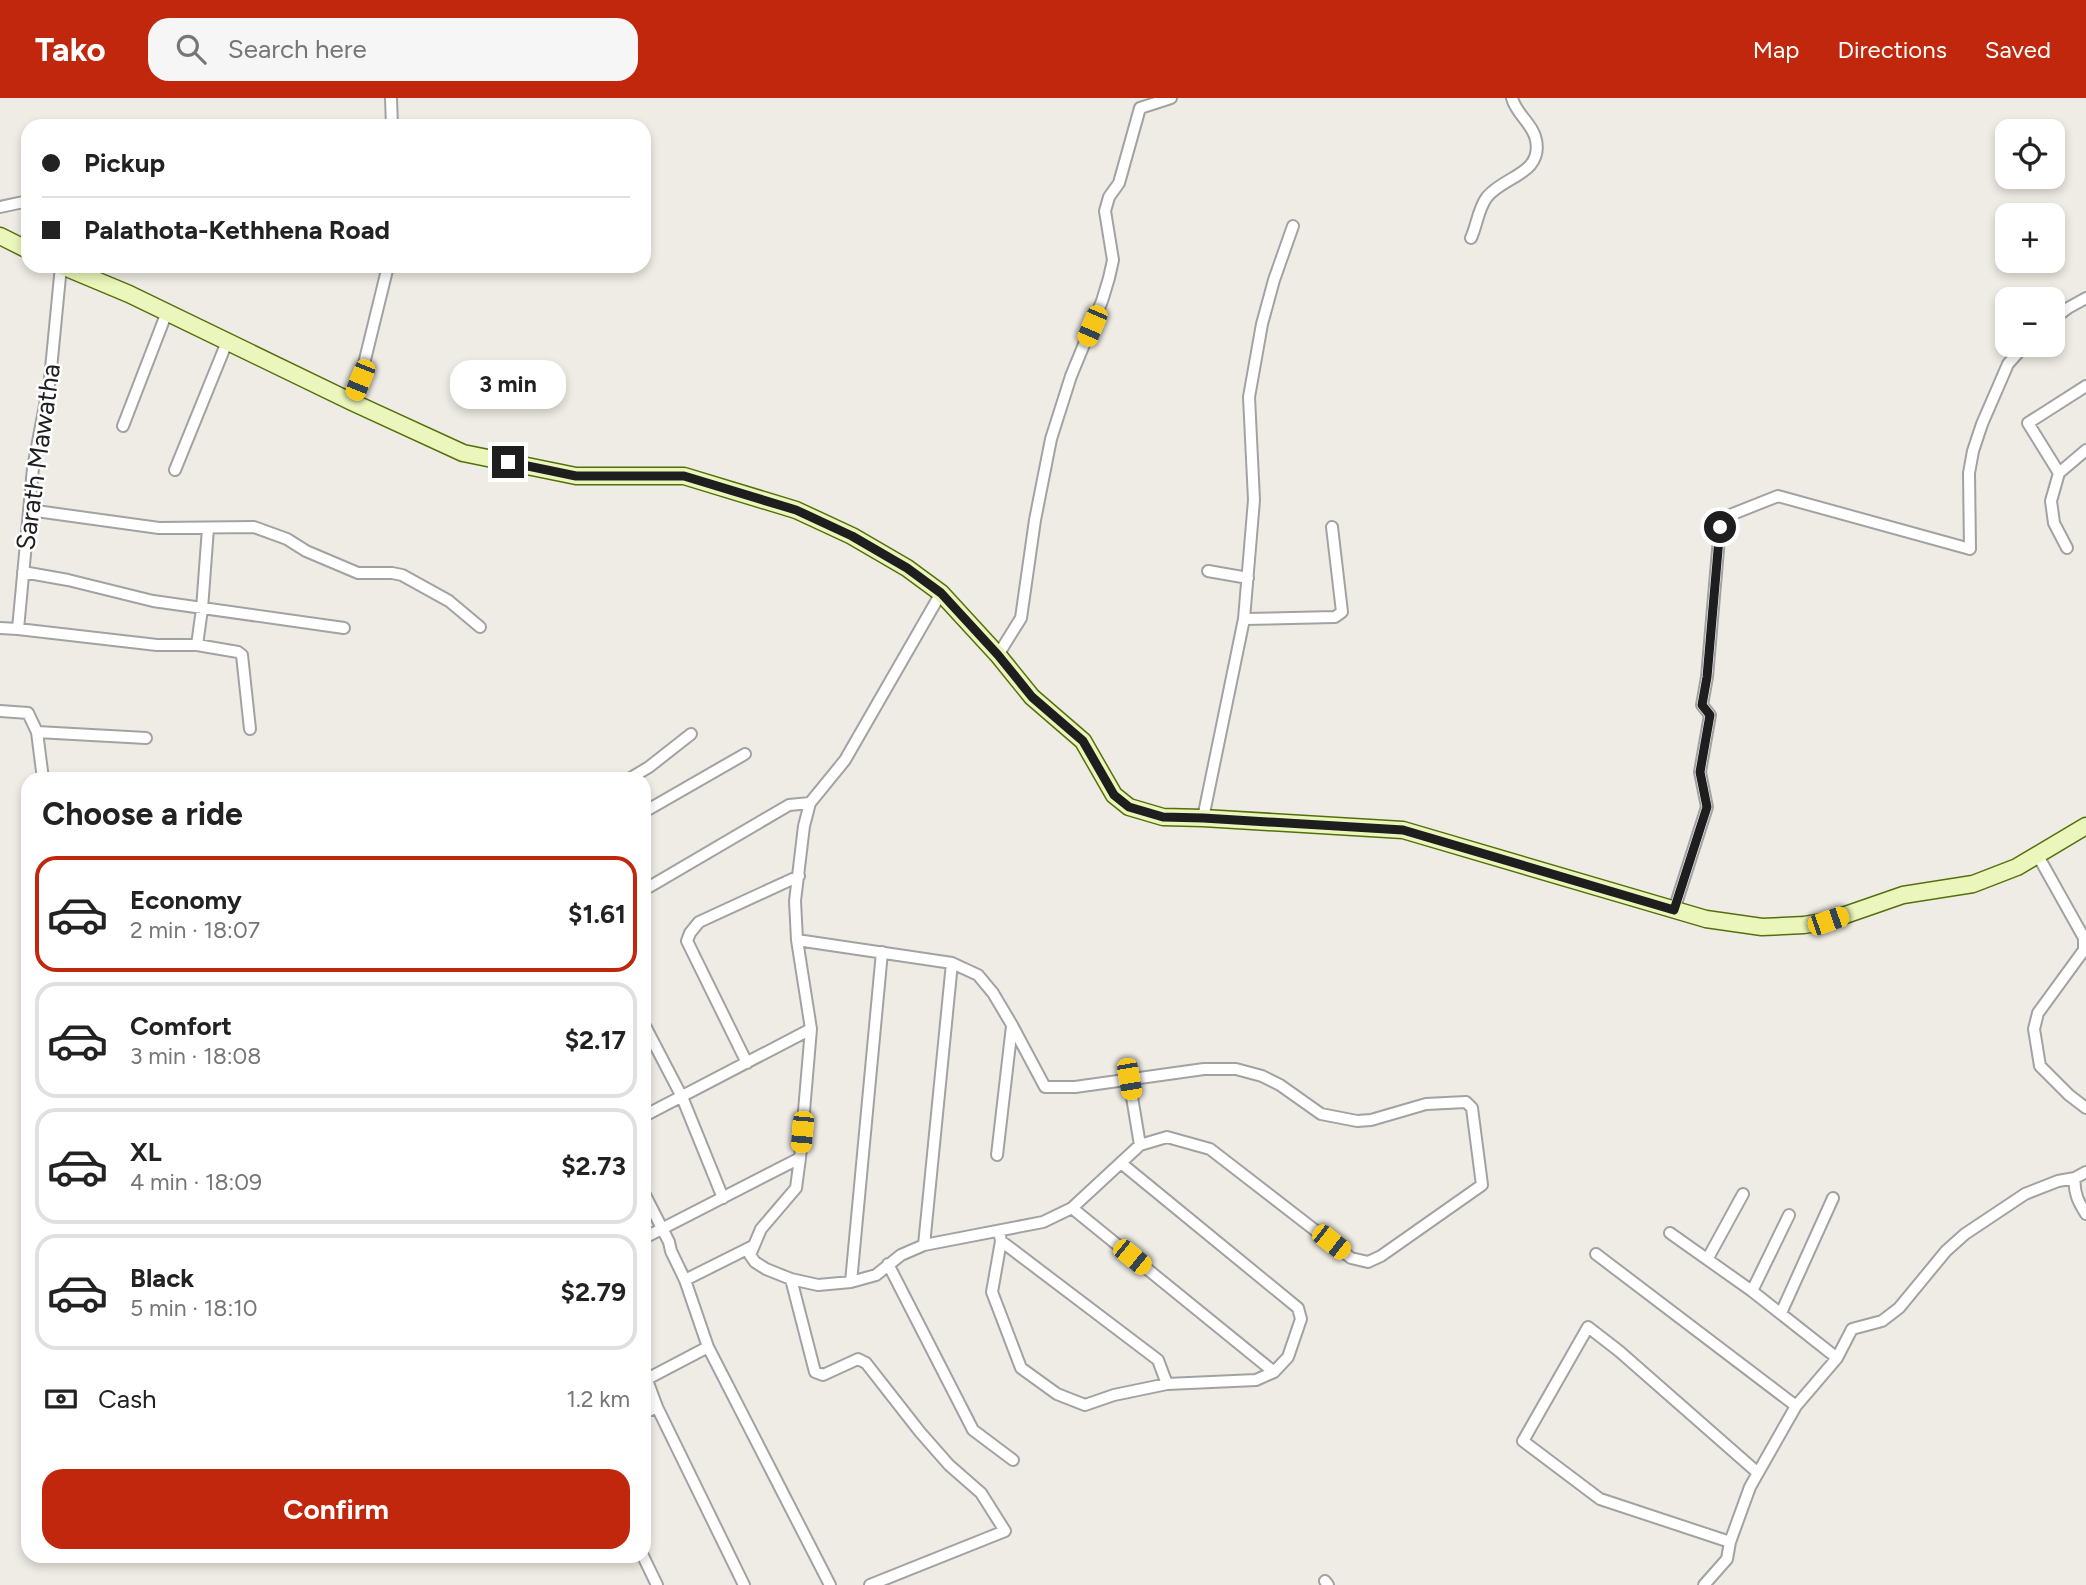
<!DOCTYPE html>
<meta charset="utf-8">
<style>
body{margin:0;font-family:Figtree,sans-serif;background:#f6f6f6;color:#222;height:100vh;display:flex;flex-direction:column;font-size:26px;white-space:nowrap}
*{box-sizing:border-box;margin:0}
p{font-size:23px;color:#767676}
.icon{flex:none;width:38px;height:38px;fill:none;stroke:currentColor;stroke-width:2;stroke-linecap:round;stroke-linejoin:round}
.map{position:relative;flex:1;overflow:hidden}
.details{position:absolute;left:21px;top:674px;width:630px;height:791px;display:flex;flex-direction:column;background:#fff;border-radius:21px;box-shadow:0 4px 10px #0003}
.details>*{flex:none}
.guide{position:absolute;left:21px;top:21px;width:630px;height:154px;border-radius:21px;box-shadow:0 4px 10px #0003;display:grid;align-content:center;height:154px;padding:0 21px;background:#fff}
.buttons{position:absolute;left:1995px;top:21px;display:grid;gap:14px}
.buttons a{display:grid;place-items:center;width:70px;height:70px;border-radius:14px;background:#fff;box-shadow:0 4px 10px #0003;font-size:35px}
.end{position:absolute;width:32px;height:32px;margin:-16px;border:9px solid #1e1e1e;background:#fff;box-shadow:0 0 0 4px #fff}
.from{border-radius:50%}
.bubble{position:absolute;height:49px;border-radius:21px;background:#fff;box-shadow:0 4px 10px #0003;font-size:23px;font-weight:700;line-height:49px;text-align:center}
.car{position:absolute;width:21px;height:42px;margin:-21px -10px;border-radius:9px;box-shadow:0 0 5px 2px #0007;background:linear-gradient(#f5c518 24%,#345 0 40%,#f5c518 0 76%,#345 0 86%,#f5c518 0)}
.guide b{display:flex;align-items:center;gap:24px;height:66px;font-size:26px}
.guide b+b{border-top:2px solid #e0e0e0}
.guide i{width:18px;height:18px;background:#222}
ul{padding:0;list-style:none}
li{display:flex;align-items:center;gap:21px;height:116px;margin:0 14px 10px;padding:0 7px;border:4px solid #e0e0e0;border-radius:21px}
li div{flex:1}
li b{display:block;font-size:26px}
li em{font-style:normal;font-weight:700}
li.active{border-color:#c0270c}
li>.icon{width:63px;height:63px;stroke-width:1.5}
h2{padding:0 21px;font-size:32px;line-height:84px}
.pay{display:flex;align-items:center;gap:18px;height:77px;padding:0 21px;font-size:26px}
.pay p{margin-inline-start:auto}
.action{display:flex;gap:14px;margin-top:auto;padding:14px 21px}
.action a{flex:1;height:80px;border-radius:21px;background:#c0270c;color:#fff;font-size:28px;font-weight:700;line-height:80px;text-align:center}
header{display:flex;align-items:center;gap:42px;box-sizing:border-box;height:98px;padding:0 35px;background:#c0270c;color:#fff}
header strong{font-size:33px}
nav{display:flex;gap:38px;margin-inline-start:auto;font-size:24px}
.search{width:490px;height:63px;background:#f6f6f6;display:flex;align-items:center;gap:18px;box-sizing:border-box;padding:0 24px;border-radius:21px;color:#767676;font-size:26px}
.map>svg:first-child{display:block}
.lines{fill:none;stroke-linecap:round;stroke-linejoin:round}
.street-casing{stroke:#a2a2a2;stroke-width:14}
.secondary-casing{stroke:#556f0b;stroke-width:19}
.street{stroke:#fff;stroke-width:10}
.secondary{stroke:#eaf6bb;stroke-width:16}
.route{stroke:#1e1e1e;stroke-width:9}
.labels{text-anchor:middle;stroke-width:5;stroke-linejoin:round;paint-order:stroke}
.street-label{font-size:26px;fill:#1e1e1e;stroke:#fff}
</style>
<header>
<strong>Tako</strong>
<div class="search"><svg class="icon" aria-label="search" viewBox="0 0 24 24"><circle cx="10" cy="10" r="6"/><path d="M15 15l6 6"/></svg>Search here</div>
<nav><a>Map</a><a>Directions</a><a>Saved</a></nav>
</header>
<div class="map">
<svg width="2086" height="1487" viewBox="0 0 2086 1487">
<rect width="100%" height="100%" fill="#eeece4"/>
<g class="lines">
<defs>
<path id="street" d="M391,0L392,28
M0,109L28,103
M1471,140C1477,127 1478,111 1487,99C1504,78 1543,76 1536,42C1533,26 1516,16 1512,0
M2053,221L2068,210L2086,200
M352,304L360,282L388,168
M123,328L167,214
M175,372L227,244
M2059,375L2028,325L2086,288
M29,412L159,430L254,429L287,441L306,453L358,475H392L402,477L449,503L480,529
M2067,450L2054,425L2051,403L2059,375L2086,352
M1208,473L1248,480
M23,474L68,482L153,503L344,530
M1244,521L1335,519L1342,514L1332,429
M0,530L18,531L33,370L50,281L61,168
M18,531L157,547H197L238,554L242,557L250,631
M197,547L202,511L208,430
M998,557L1021,520L1035,422L1051,341L1071,278L1102,203L1109,180L1113,162L1105,113L1109,99L1119,85L1140,10L1171,0
M0,613L28,615L37,634L146,640
M37,634L43,681
M629,681L649,669L691,636
M644,714L745,656
M1203,720L1244,521L1254,402L1249,299L1262,226L1274,182L1293,128
M2037,756L2084,840V852L2038,915L2034,931L2040,968L2069,997L2086,1010
M644,792L789,707L810,705
M1674,812L1707,709L1700,674L1710,617L1702,607L1707,579L1720,429L1725,419L1778,398L1970,451L1969,375L1973,353L1982,326L2008,266L2025,247
M797,842L952,865L978,877L993,895L1012,927L1045,989H1075L1204,971H1236L1262,978L1280,987L1321,1016L1357,1023L1371,1022L1426,1006L1466,1004L1472,1010L1482,1087L1381,1158L1368,1164L1351,1160L1210,1051L1167,1039L1140,1047L1072,1110L1043,1124L924,1147L901,1157L876,1177L851,1184L818,1187L791,1181L766,1171L755,1164L750,1157L761,1131L796,1090L800,1060L811,931L797,842L795,803L804,728L810,705L845,662L941,495
M644,926L682,999L723,1100
M747,965L687,843L690,835L699,824L799,778
M1129,981L1140,1047
M644,1018L811,931
M997,1057L1012,928
M2086,1074L2075,1080C2073,1094 2079,1105 2086,1116
M644,1095L669,1144L671,1153L685,1182L708,1249L830,1487
M1072,1110L1274,1274
M999,1133L1001,1143L992,1194L1021,1270L1057,1296L1085,1307L1114,1297L1167,1286L1256,1282L1274,1274L1288,1259L1301,1221L1298,1210L1121,1065
M1670,1135L1752,1193L1837,1260
M644,1140L800,1060
M1001,1143L1158,1262L1167,1286
M924,1147L952,865
M1596,1156L1796,1308
M1708,1160L1743,1096
M888,1166L973,1332L1013,1362
M791,1181L815,1274L823,1277L858,1261L866,1265L920,1334L949,1367L981,1395L1005,1433L870,1487
M685,1182L753,1148
M851,1184L882,854
M1752,1193L1789,1117
M1781,1215L1833,1100
M644,1274L657,1309L744,1487
M647,1281L708,1249
M644,1315L657,1309
M1730,1444L1600,1401L1523,1343L1588,1229L1619,1253L1758,1375
M643,1458L657,1487
M1325,1483L1328,1487
M1704,1487L1727,1461L1730,1444L1750,1389L1796,1308L1837,1260L1852,1231L1882,1223L1899,1210L1946,1153L1965,1136L2025,1096L2058,1083L2075,1080"/>
<path id="secondary" d="M0,138L28,152
M62,168L129,196L352,304L463,355L576,378H684L796,412L852,438L907,470L941,495L998,557L1032,599L1083,643L1114,697L1129,709L1163,719L1203,720L1403,732L1706,821L1762,829L1804,827L1828,823L1903,797L1973,786L2017,769L2086,728"/>
</defs>
<use href="#street" class="street-casing"/>
<use href="#secondary" class="secondary-casing"/>
<use href="#street" class="street"/>
<use href="#secondary" class="secondary"/>
</g>
<g class="lines">
<path class="route" d="M508,364L576,378H684L796,412L852,438L907,470L941,495L998,557L1032,599L1083,643L1114,697L1129,709L1163,719L1203,720L1403,732L1674,812L1707,709L1700,674L1710,617L1702,607L1707,579L1720,429"/>
</g>
<g class="labels">
<g class="street-label">
<text transform="translate(38 359) rotate(-82)" y="9">Sarath Mawatha</text>
</g>
</g>
</svg>
<div class="buttons">
<a><svg class="icon" aria-label="locate" viewBox="0 0 24 24"><circle cx="12" cy="12" r="6"/><path d="M12 2v4M12 18v4M2 12h4M18 12h4"/></svg></a>
<a>+</a>
<a>−</a>
</div>
<i class="end from" style="left:1720px;top:429px"></i>
<i class="end" style="left:508px;top:364px"></i>
<div class="bubble" style="left:450px;top:262px;width:116px">3 min</div>
<i class="car" style="left:1092px;top:228px;rotate:203deg"></i>
<i class="car" style="left:360px;top:282px;rotate:202deg"></i>
<i class="car" style="left:1828px;top:823px;rotate:71deg"></i>
<i class="car" style="left:1129px;top:981px;rotate:170deg"></i>
<i class="car" style="left:802px;top:1034px;rotate:185deg"></i>
<i class="car" style="left:1331px;top:1144px;rotate:128deg"></i>
<i class="car" style="left:1132px;top:1159px;rotate:129deg"></i>
<div class="guide">
<b><i class="from"></i>Pickup</b>
<b><i></i>Palathota-Kethhena Road</b>
</div>
<section class="details">
<h2>Choose a ride</h2>
<ul>
<li class="active"><svg class="icon" aria-label="car" viewBox="0 0 24 24"><path d="M5 17H2v-5l4-1 3-4h7l3 4 3 1v5h-3M9 17h6M6 11h13"/><circle cx="7" cy="17" r="2"/><circle cx="17" cy="17" r="2"/></svg><div><b>Economy</b><p>2 min · 18:07</p></div><em>$1.61</em></li>
<li><svg class="icon" aria-label="car" viewBox="0 0 24 24"><path d="M5 17H2v-5l4-1 3-4h7l3 4 3 1v5h-3M9 17h6M6 11h13"/><circle cx="7" cy="17" r="2"/><circle cx="17" cy="17" r="2"/></svg><div><b>Comfort</b><p>3 min · 18:08</p></div><em>$2.17</em></li>
<li><svg class="icon" aria-label="car" viewBox="0 0 24 24"><path d="M5 17H2v-5l4-1 3-4h7l3 4 3 1v5h-3M9 17h6M6 11h13"/><circle cx="7" cy="17" r="2"/><circle cx="17" cy="17" r="2"/></svg><div><b>XL</b><p>4 min · 18:09</p></div><em>$2.73</em></li>
<li><svg class="icon" aria-label="car" viewBox="0 0 24 24"><path d="M5 17H2v-5l4-1 3-4h7l3 4 3 1v5h-3M9 17h6M6 11h13"/><circle cx="7" cy="17" r="2"/><circle cx="17" cy="17" r="2"/></svg><div><b>Black</b><p>5 min · 18:10</p></div><em>$2.79</em></li>
</ul>
<div class="pay"><svg class="icon" aria-label="cash" viewBox="0 0 24 24"><path d="M3 7h18v10H3z"/><circle cx="12" cy="12" r="2"/></svg>Cash<p>1.2 km</p></div>
<div class="action"><a>Confirm</a></div>
</section>
</div>
